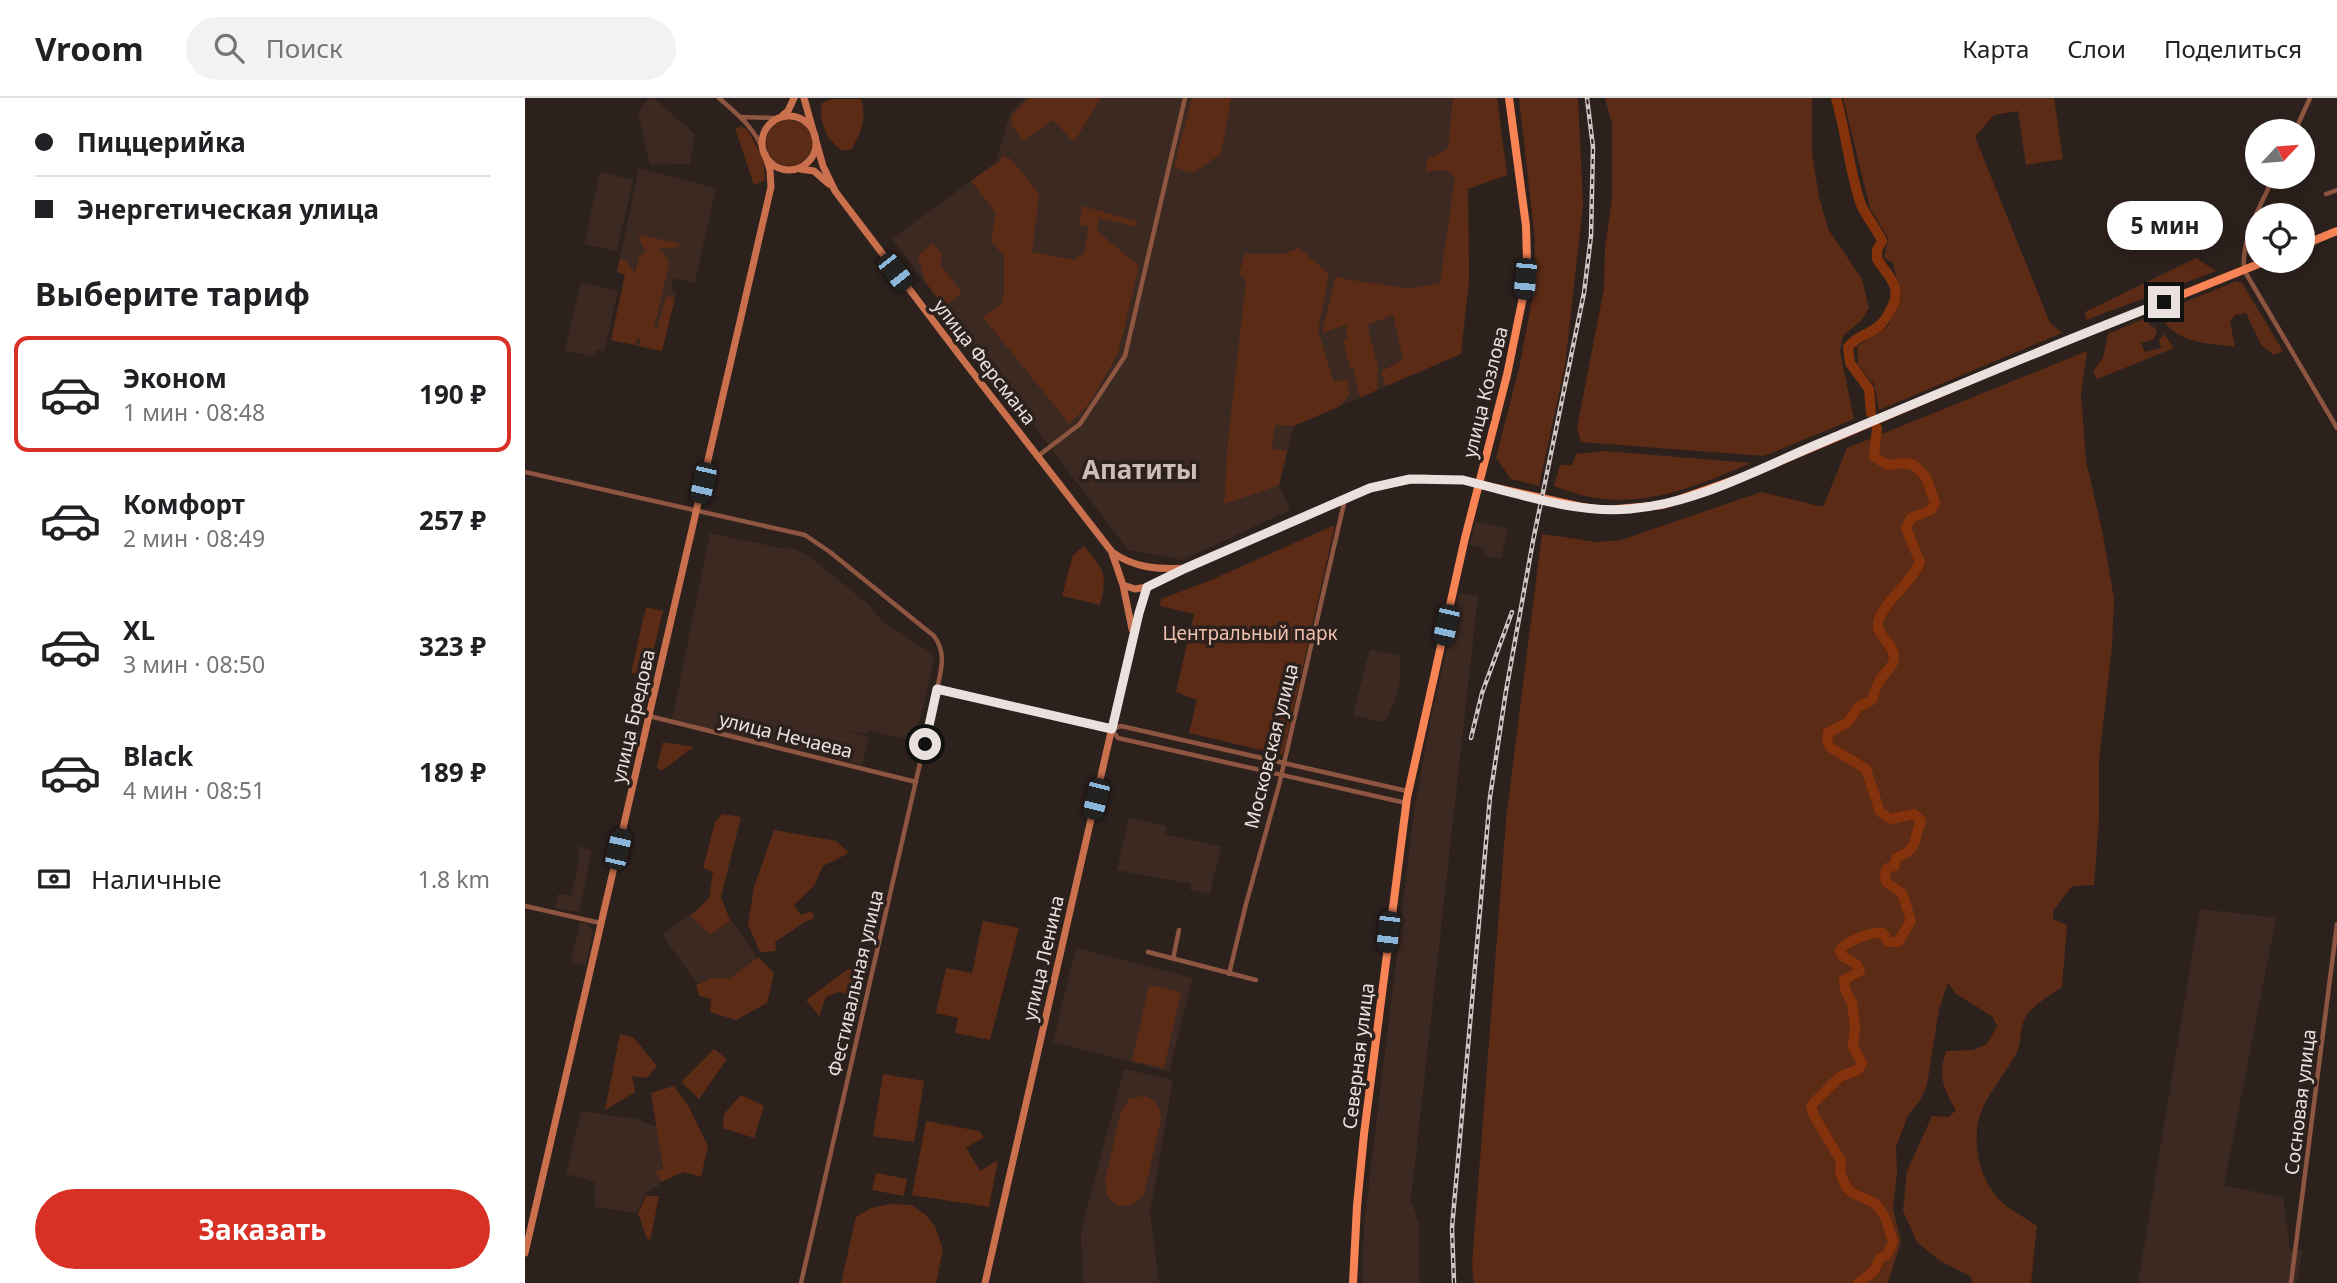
<!DOCTYPE html>
<html lang="ru">
<meta charset="utf-8">
<style>
body{margin:0;font-family:"Noto Sans",sans-serif;background:#f2f2f2;color:#202124;height:100vh;display:flex;flex-direction:column;font-size:26px;white-space:nowrap}
*{box-sizing:border-box;margin:0}
p{font-size:23px;color:#757577}
.icon{flex:none;width:38px;height:38px;fill:none;stroke:currentColor;stroke-width:2;stroke-linecap:round;stroke-linejoin:round}
.map{position:relative;flex:1;overflow:hidden}
.details{display:flex;flex-direction:column;background:#fff;width:525px}
.details>*{flex:none}
.hud{display:grid;align-content:center;height:154px;padding:0 35px;background:#fff}
.needle{width:46px;rotate:64deg}
.controls{position:absolute;left:1720px;top:21px;display:grid;gap:14px}
.controls a{display:grid;place-items:center;width:70px;height:70px;border-radius:50%;background:#fff;box-shadow:0 4px 18px #0003;font-size:35px}
.end{position:absolute;width:32px;height:32px;margin:-16px;border:9px solid #eae1de;background:#111;box-shadow:0 0 0 4px #111}
.from{border-radius:50%}
.bubble{position:absolute;height:49px;border-radius:24px;background:#fff;box-shadow:0 4px 18px #0003;font-size:23px;font-weight:700;line-height:49px;text-align:center}
.car{position:absolute;width:21px;height:42px;margin:-21px -10px;border-radius:9px;box-shadow:0 0 5px 2px #0007;background:linear-gradient(#222 24%,#8ab4d8 0 40%,#222 0 76%,#8ab4d8 0 86%,#222 0)}
.hud b{display:flex;align-items:center;gap:24px;height:66px;font-size:26px}
.hud b+b{border-top:2px solid #e0e0e0}
.hud i{width:18px;height:18px;background:#202124}
ul{padding:0;list-style:none}
li{display:flex;align-items:center;gap:21px;height:116px;margin:0 14px 10px;padding:0 21px;border:4px solid transparent;border-radius:14px}
li div{flex:1}
li b{display:block;font-size:26px}
li em{font-style:normal;font-weight:700}
li.on{border-color:#d93025}
li>.icon{width:63px;height:63px;stroke-width:1.5}
h2{padding:0 35px;font-size:32px;line-height:84px}
.pay{display:flex;align-items:center;gap:18px;height:77px;padding:0 35px;font-size:26px}
.pay p{margin-inline-start:auto}
.primary-button{display:flex;gap:14px;margin-top:auto;padding:14px 35px}
.primary-button a{flex:1;height:80px;border-radius:42px;background:#d93025;color:#fff;font-size:28px;font-weight:700;line-height:80px;text-align:center}
header{display:flex;align-items:center;gap:42px;box-sizing:border-box;height:98px;padding:0 35px;background:#fff;border-bottom:2px solid #e0e0e0}
header strong{font-size:33px}
nav{display:flex;gap:38px;margin-inline-start:auto;font-size:24px}
.search{width:490px;height:63px;background:#f2f2f2;display:flex;align-items:center;gap:18px;box-sizing:border-box;padding:0 24px;border-radius:38px;color:#757577;font-size:26px}
main{display:flex;flex:1;min-height:0}
.map>svg:first-child{display:block}
.built{fill:#3c2922}
.green{fill:#5c2b16}
.lines{fill:none;stroke-linecap:round;stroke-linejoin:round}
.river{stroke:#83320b;stroke-width:10}
.street{stroke:#8e5640;stroke-width:4.5}
.secondary{stroke:#ca704d;stroke-width:7}
.primary{stroke:#f88456;stroke-width:8}
.rail-casing{stroke:#d0c7c4;stroke-width:4.5}
.rail{stroke:#2d211d;stroke-width:2;stroke-dasharray:5;stroke-linecap:butt}
.route{stroke:#eae1de;stroke-width:9}
.labels{text-anchor:middle;stroke-width:7;stroke-linejoin:round;paint-order:stroke}
.street-label{font-size:19px;fill:#eae1de;stroke:#2d211d}
.park-label{font-size:19px;fill:#efc0ad;stroke:#2d211d}
.district-label{font-size:26px;font-weight:bold;fill:#cdbcb6;stroke:#2d211d}
</style>
<header>
<strong>Vroom</strong>
<div class="search"><svg class="icon" aria-label="search" viewBox="0 0 24 24"><circle cx="10" cy="10" r="6"/><path d="M15 15l6 6"/></svg>Поиск</div>
<nav><a>Карта</a><a>Слои</a><a>Поделиться</a></nav>
</header>
<main>
<section class="details">
<div class="hud">
<b><i class="from"></i>Пиццерийка</b>
<b><i></i>Энергетическая улица</b>
</div>
<h2>Выберите тариф</h2>
<ul>
<li class="on"><svg class="icon" aria-label="car" viewBox="0 0 24 24"><path d="M5 17H2v-5l4-1 3-4h7l3 4 3 1v5h-3M9 17h6M6 11h13"/><circle cx="7" cy="17" r="2"/><circle cx="17" cy="17" r="2"/></svg><div><b>Эконом</b><p>1 мин · 08:48</p></div><em>190 ₽</em></li>
<li><svg class="icon" aria-label="car" viewBox="0 0 24 24"><path d="M5 17H2v-5l4-1 3-4h7l3 4 3 1v5h-3M9 17h6M6 11h13"/><circle cx="7" cy="17" r="2"/><circle cx="17" cy="17" r="2"/></svg><div><b>Комфорт</b><p>2 мин · 08:49</p></div><em>257 ₽</em></li>
<li><svg class="icon" aria-label="car" viewBox="0 0 24 24"><path d="M5 17H2v-5l4-1 3-4h7l3 4 3 1v5h-3M9 17h6M6 11h13"/><circle cx="7" cy="17" r="2"/><circle cx="17" cy="17" r="2"/></svg><div><b>XL</b><p>3 мин · 08:50</p></div><em>323 ₽</em></li>
<li><svg class="icon" aria-label="car" viewBox="0 0 24 24"><path d="M5 17H2v-5l4-1 3-4h7l3 4 3 1v5h-3M9 17h6M6 11h13"/><circle cx="7" cy="17" r="2"/><circle cx="17" cy="17" r="2"/></svg><div><b>Black</b><p>4 мин · 08:51</p></div><em>189 ₽</em></li>
</ul>
<div class="pay"><svg class="icon" aria-label="cash" viewBox="0 0 24 24"><path d="M3 7h18v10H3z"/><circle cx="12" cy="12" r="2"/></svg>Наличные<p>1.8 km</p></div>
<div class="primary-button"><a>Заказать</a></div>
</section>
<div class="map">
<svg width="1812" height="1185" viewBox="0 0 1812 1185">
<rect width="100%" height="100%" fill="#2d211d"/>
<path class="built" d="M124,0H128L170,36L165,66L125,67L113,14Z
M499,0H972L982,77L943,91L944,182L936,256L769,328L754,387L765,412L657,462L603,452L367,141L471,64L485,15Z
M114,70L191,90L170,185L149,180L146,192L151,194L137,253L86,242L100,177L92,174Z
M75,74L108,82L92,153L59,146Z
M56,184L93,193L79,253L71,252L70,259L40,252Z
M950,423L983,431L976,461L959,457L960,450L945,447Z
M185,435L256,450L270,451L285,459L344,507L357,523L410,558L390,643L343,633L341,636L320,632L344,639L337,667L250,645V649L147,623Z
M934,495L953,498L886,1102L894,1126V1185H837L839,1127L890,706L906,620Z
M845,551L875,558V581L870,603L860,624L828,618Z
M604,720L642,728L640,736L696,749L685,796L665,792L666,786L592,772Z
M54,748L67,752L54,814L30,810L33,796L46,798L55,758L52,756Z
M191,799L234,862L183,901L138,838L139,835Z
M1675,811L1751,820L1699,1087L1758,1100L1765,1152H1777L1772,1185H1613Z
M55,824L63,827L68,834L61,868L46,864Z
M551,850L668,880L644,974L528,944Z
M599,971L648,982L625,1115L634,1185H558L556,1133Z
M56,1013L111,1021L136,1030L140,1052L134,1087L121,1095L111,1115L70,1109V1084L41,1076Z"/>
<path class="green" d="M504,0H576L549,44L528,22L498,43L486,26L487,17Z
M667,0H706L696,56L668,75L649,69Z
M928,0H972L982,77L943,91L944,182L936,256L861,288L856,274L878,261L868,217L842,227L853,269L852,292L835,300L828,270H825L818,242L822,241L821,227L797,235L811,178L820,181L885,191L915,185L930,79L921,72L900,74L903,61L923,51Z
M994,0H1053L1058,107L1040,267L1014,388L986,381L971,360L995,266L1009,191L1010,141Z
M1080,0H1287V55L1294,99L1303,131L1337,181L1344,210L1336,223L1318,238L1315,253L1329,321L1239,358L1056,344L1052,330L1079,190L1080,150L1087,100V25Z
M1318,0H1529L1538,61L1501,67L1493,13L1469,17L1450,39L1525,225L1537,235L1354,312L1349,286L1333,267L1332,248L1363,228L1376,199L1368,165L1359,160L1363,140L1345,110Z
M307,1H336C342,21 336,34 326,52H316C300,39 294,25 297,5Z
M241 45a23 23 0 1 1 46 0a23 23 0 1 1-46 0Z
M216,29L222,31L238,60L240,82L229,87L210,30Z
M478,58L486,61L514,96L507,154L549,162L559,155L564,129L554,126L558,108L613,124L612,129L574,120L572,133L614,168L593,256L563,307L544,326L458,219L476,206L479,195V159L466,142L471,115L446,83L476,62Z
M113,137L159,146L148,150L132,151L140,156L144,166L129,231H132L141,198L150,200L137,253L113,248L117,240H112L110,247L86,242L100,177L92,174L95,160L102,164L110,175L114,159L122,152L119,151Z
M408,145L417,157L415,166L437,195L419,209L400,183L393,158Z
M774,150L804,176L793,233L809,284L823,281L824,296L815,308L769,328L750,327L747,351L762,353L754,387L699,406L703,343L721,183L714,175L720,156H759Z
M1671,160L1691,173L1561,222L1560,214Z
M1712,183L1717,185L1758,253L1749,257L1736,247L1721,215L1710,217L1705,223L1710,249C1682,245 1646,246 1635,214Z
M1618,221L1632,232L1629,241L1616,245L1620,254L1636,250L1634,242L1639,236L1649,250L1572,281L1568,273L1578,260L1583,236Z
M1562,253L1556,296L1561,363L1577,432L1589,501L1587,549L1574,662V721L1569,787L1547,788L1528,813V821L1542,827L1537,889C1525,897 1508,907 1500,920C1494,931 1497,945 1491,956C1468,997 1444,1010 1454,1062C1457,1077 1466,1094 1477,1104C1484,1111 1502,1121 1512,1128L1506,1185H1448L1445,1178L1415,1163L1392,1144L1378,1113L1382,1073L1407,1018L1424,1019L1431,1012C1418,990 1413,978 1421,953L1448,952L1462,946L1472,928L1468,919L1430,895L1423,885L1414,911L1402,987L1394,1004L1383,1017L1371,1049L1372,1075L1368,1111L1376,1143L1363,1185H949L947,1166L981,722L1017,436L1072,444L1096,442L1236,394L1298,409L1322,350Z
M1079,353L1226,365C1174,387 1123,410 1065,399C1053,397 1041,392 1029,388L1035,367H1047L1051,356Z
M810,427L758,657L664,635L672,602L651,594L669,516L635,508L636,501L686,482Z
M559,448C579,472 583,475 575,507L537,498L548,457Z
M121,509L138,513L122,579L106,575Z
M138,644L169,649L136,673L132,669Z
M197,716L216,719L196,799L205,823L185,837L166,818L184,800L188,774L178,770L190,724Z
M249,732L311,743L324,755L298,768L289,788L269,807L276,817L287,813L289,820L278,825L250,844L251,853L235,854L223,826L229,789Z
M458,823L494,830L465,942L430,935L433,920L411,915L421,870L447,875Z
M234,859L249,875L242,905L211,922L185,914L186,901L174,898L171,887L187,880H205Z
M323,871L334,872L326,894L322,896L313,894L301,899L294,918L281,902Z
M624,887L656,894L639,970L607,963Z
M95,936L109,940L132,968L122,980L107,978L110,994L80,1012Z
M189,951L202,961L174,1001L156,984Z
M358,976L399,983L389,1044L348,1038Z
M149,988L163,1007L183,1048L176,1079L158,1074L136,1084L131,1074L138,1070L126,995Z
M216,997L239,1008L229,1040L198,1030L199,1016Z
M617,998C630,1000 636,1009 636,1022L619,1096L608,1107L593,1108L582,1098L580,1083L596,1013L604,1001Z
M401,1023L454,1033L459,1039L441,1050L455,1073L473,1062L464,1109L387,1097Z
M351,1075L382,1081L379,1098L347,1092Z
M121,1098H134L125,1143L121,1138L113,1115Z
M366,1106L386,1107L400,1116L410,1128L418,1152L411,1185H316L331,1119L346,1110Z"/>
<g class="lines">
<path class="river" d="M1311,0C1321,34 1324,70 1335,104C1340,118 1351,129 1357,143L1352,152V161C1362,177 1378,189 1367,209C1364,215 1360,223 1355,227C1344,237 1333,237 1323,249L1325,265L1344,291L1346,315
M1333,1185L1349,1173L1355,1160L1362,1157L1368,1144L1360,1119L1354,1110L1348,1104L1329,1096L1321,1089L1315,1074L1316,1063L1289,1018L1286,1008C1289,1004 1313,980 1316,978C1322,976 1328,974 1333,972L1337,965L1328,949L1330,928L1327,905L1320,891L1319,882L1335,873L1331,866L1317,858L1315,852C1322,843 1347,833 1358,835L1363,844H1373L1386,823L1377,795L1361,784L1360,776L1362,770L1370,768L1371,760C1395,750 1387,743 1396,723L1389,716L1366,721L1355,714L1341,671L1306,650L1302,644L1303,635L1323,624L1333,609L1347,602C1349,595 1351,588 1355,582C1359,574 1369,570 1369,559C1369,544 1348,537 1354,521C1362,500 1386,486 1395,464L1381,430L1386,420L1406,412L1410,405L1401,379L1389,367L1379,365L1363,367L1349,359L1352,330"/>
<path class="street" d="M194,0C213,17 228,28 238,52
M217,19L251,20
M1770,33L1785,0
M1749,79C1736,106 1716,141 1719,172L1812,330
M1801,96L1812,92
M513,358L555,326L600,258L660,0
M0,374L280,437L305,454L409,538C422,555 416,572 412,591L587,631L596,628L882,693
M124,618L391,684
M587,632L593,640L881,705
M0,808L75,825
M623,854L731,882
M648,861L654,832
M704,876L721,806L754,687L820,401
M276,1185L412,591
M1766,1185L1812,826"/>
<path class="secondary" d="M279,0L298,68L310,93L438,262L587,454C609,470 634,472 661,470
M258,17L263,13L269,0
M237 45a27 27 0 1 1 54 0a27 27 0 1 1-54 0Z
M275,71L289,73L304,86
M587,455L598,487L607,531
M598,487L610,491L622,489L661,470L845,390L897,380L938,382L953,386
M0,1155L246,89L245,72L240,56
M460,1185L607,542L622,489"/>
<path class="primary" d="M1778,147L1812,133
M953,386L1057,409L1080,412L1138,407L1223,377L1479,268L1741,163
M828,1185L832,1108L839,1036L882,700L940,440L982,277L998,199L1002,163L1001,128L984,0"/>
<defs>
<path id="rail" d="M946,640L957,595L987,514
M929,1185L927,1130L965,699L981,593L1008,443L1059,195L1066,138L1068,49L1062,0"/>
</defs>
<use href="#rail" class="rail-casing"/>
<use href="#rail" class="rail"/>
</g>
<g class="lines">
<path class="route" d="M400,646L412,591L587,631L614,515L622,489L661,470L845,390L885,381L938,382C991,395 1051,416 1105,411C1174,405 1237,369 1300,343C1412,296 1525,248 1639,204"/>
</g>
<g class="labels">
<g class="street-label">
<text transform="translate(460 264) rotate(52)" y="7">улица Ферсмана</text>
<text transform="translate(960 294) rotate(-76)" y="7">улица Козлова</text>
<text transform="translate(108 618) rotate(-77)" y="7">улица Бредова</text>
<text transform="translate(261 637) rotate(14)" y="7">улица Нечаева</text>
<text transform="translate(746 648) rotate(-76)" y="7">Московская улица</text>
<text transform="translate(518 860) rotate(-77)" y="7">улица Ленина</text>
<text transform="translate(330 885) rotate(-77)" y="7">Фестивальная улица</text>
<text transform="translate(833 958) rotate(-83)" y="7">Северная улица</text>
<text transform="translate(1775 1004) rotate(-83)" y="7">Сосновая улица</text>
</g>
<g class="park-label">
<text x="725" y="542">Центральный парк</text>
</g>
<g class="district-label">
<text x="615" y="381">Апатиты</text>
</g>
</g>
</svg>
<div class="controls">
<a><svg class="needle" viewBox="-14 -14 28 28"><path d="M0-13l5 13h-10z" fill="#e53935"/><path d="M0 13l5-13h-10z" fill="#757577"/></svg></a>
<a><svg class="icon" aria-label="locate" viewBox="0 0 24 24"><circle cx="12" cy="12" r="6"/><path d="M12 2v4M12 18v4M2 12h4M18 12h4"/></svg></a>
</div>
<i class="end from" style="left:400px;top:646px"></i>
<i class="end" style="left:1639px;top:204px"></i>
<div class="bubble" style="left:1582px;top:103px;width:116px">5 мин</div>
<i class="car" style="left:370px;top:174px;rotate:142deg"></i>
<i class="car" style="left:1000px;top:181px;rotate:185deg"></i>
<i class="car" style="left:178px;top:385px;rotate:193deg"></i>
<i class="car" style="left:921px;top:527px;rotate:193deg"></i>
<i class="car" style="left:571px;top:701px;rotate:194deg"></i>
<i class="car" style="left:93px;top:751px;rotate:13deg"></i>
<i class="car" style="left:863px;top:834px;rotate:186deg"></i>
</div>
</main>
